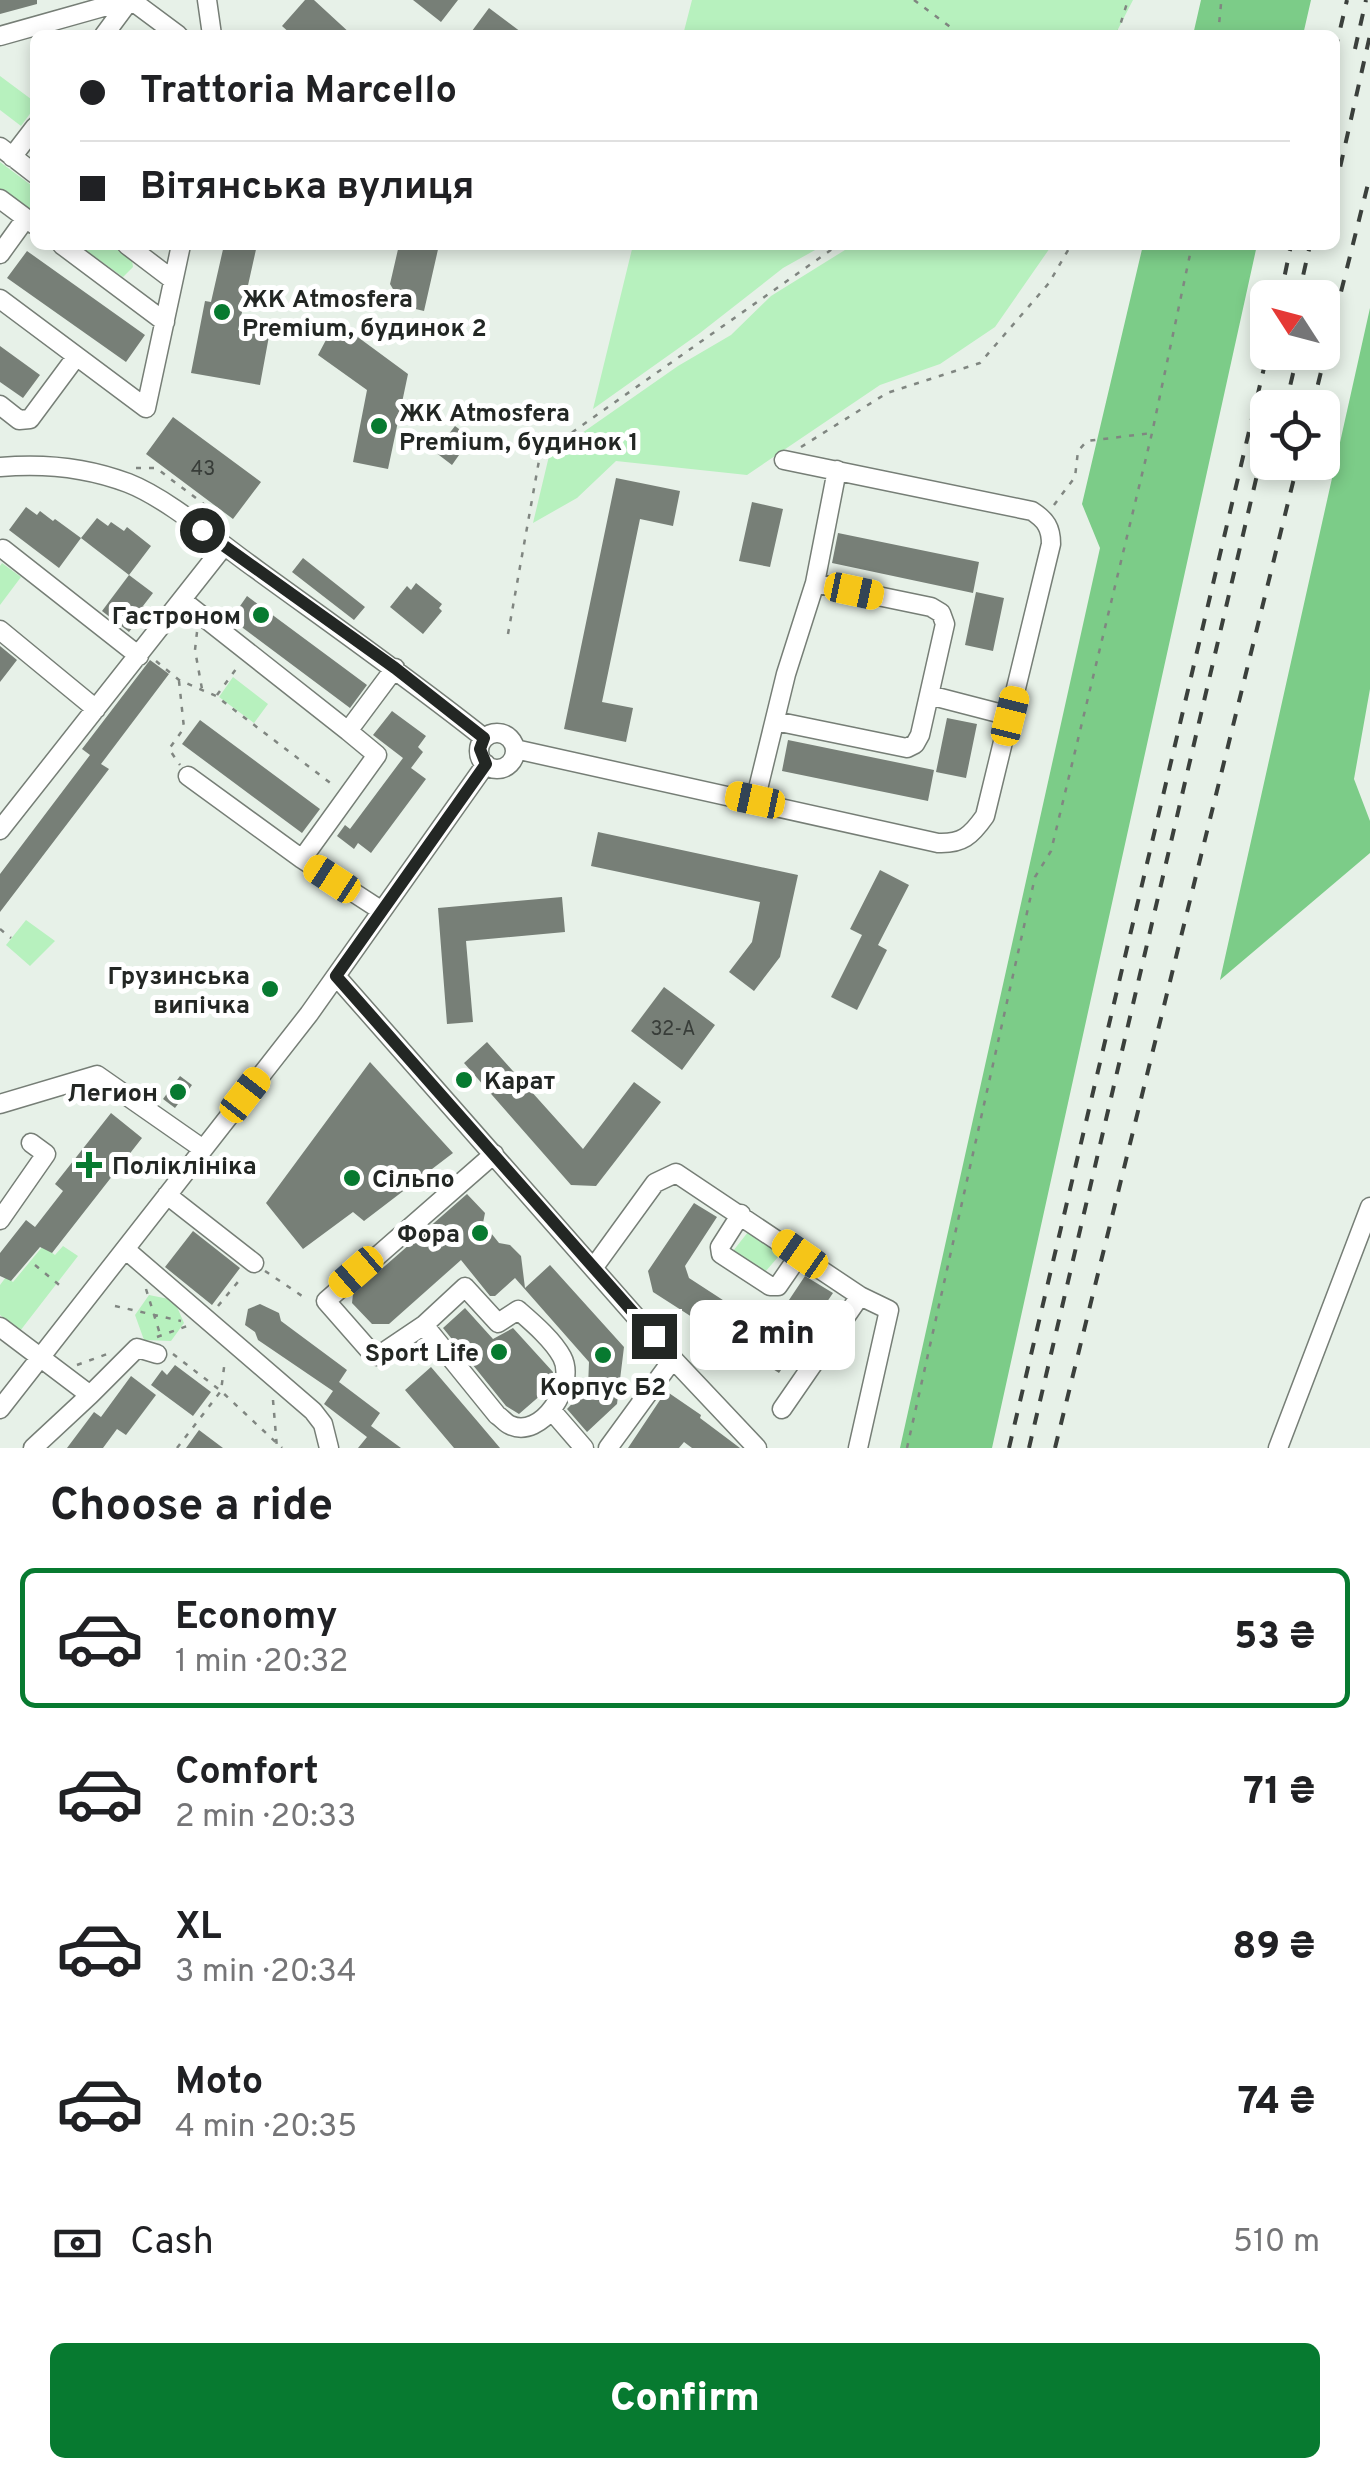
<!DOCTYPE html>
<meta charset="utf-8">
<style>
body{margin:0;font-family:Overpass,sans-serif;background:#f2f2f2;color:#202124;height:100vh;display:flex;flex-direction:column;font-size:38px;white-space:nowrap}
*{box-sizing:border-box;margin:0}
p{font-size:32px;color:#757577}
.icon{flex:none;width:55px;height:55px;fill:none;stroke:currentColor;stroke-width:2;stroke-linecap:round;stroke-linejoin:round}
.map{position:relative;height:1448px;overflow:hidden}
.drawer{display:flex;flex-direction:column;background:#fff;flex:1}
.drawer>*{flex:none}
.guide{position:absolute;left:30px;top:30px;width:1310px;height:220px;border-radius:15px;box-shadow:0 5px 15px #0003;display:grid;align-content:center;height:220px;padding:0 50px;background:#fff}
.needle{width:65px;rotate:306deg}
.fabs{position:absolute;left:1250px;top:280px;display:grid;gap:20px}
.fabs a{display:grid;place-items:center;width:90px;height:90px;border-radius:15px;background:#fff;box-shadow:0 5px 15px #0003;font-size:50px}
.end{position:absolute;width:45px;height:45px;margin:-22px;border:12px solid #232724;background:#fff;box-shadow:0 0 0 5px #fff}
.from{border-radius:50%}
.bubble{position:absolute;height:70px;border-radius:15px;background:#fff;box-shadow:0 5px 15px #0003;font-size:32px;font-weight:800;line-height:70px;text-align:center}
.car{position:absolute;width:30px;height:60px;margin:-30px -15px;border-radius:12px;box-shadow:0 0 8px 2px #0007;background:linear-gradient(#f5c518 24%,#345 0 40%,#f5c518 0 76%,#345 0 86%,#f5c518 0)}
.guide b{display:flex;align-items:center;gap:35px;height:95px;font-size:38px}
.guide b+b{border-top:2px solid #e0e0e0}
.guide i{width:25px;height:25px;background:#202124}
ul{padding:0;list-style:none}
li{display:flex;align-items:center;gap:30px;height:140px;margin:0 20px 15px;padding:0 30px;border:5px solid transparent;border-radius:15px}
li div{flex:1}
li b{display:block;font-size:38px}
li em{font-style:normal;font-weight:800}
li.current{border-color:#077a30}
li>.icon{width:90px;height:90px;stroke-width:1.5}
h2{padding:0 50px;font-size:45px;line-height:120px}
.pay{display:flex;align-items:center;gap:25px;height:110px;padding:0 50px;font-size:38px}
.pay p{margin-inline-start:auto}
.button{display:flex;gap:20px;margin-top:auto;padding:20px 50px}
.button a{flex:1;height:115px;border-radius:15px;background:#077a30;color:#fff;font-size:40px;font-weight:800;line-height:115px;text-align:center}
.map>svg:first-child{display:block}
.green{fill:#b7f1be}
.forest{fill:#7ccc88}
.building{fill:#777f77}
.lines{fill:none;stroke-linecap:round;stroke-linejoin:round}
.minor-casing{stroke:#767e76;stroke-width:21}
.path{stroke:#808681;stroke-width:2.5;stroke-dasharray:5 8;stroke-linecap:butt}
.minor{stroke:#fff;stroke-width:18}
.rail{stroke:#3b403c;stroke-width:4;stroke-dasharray:12 12;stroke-linecap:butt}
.route{stroke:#232724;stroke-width:12}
.poi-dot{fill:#077a30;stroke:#fff;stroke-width:4}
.labels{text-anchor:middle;stroke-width:10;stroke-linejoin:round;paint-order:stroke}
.number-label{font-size:20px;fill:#383d39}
.poi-label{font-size:25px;font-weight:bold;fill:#232724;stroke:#fff;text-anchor:start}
</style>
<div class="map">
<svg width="1370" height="1448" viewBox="0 0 1370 1448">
<rect width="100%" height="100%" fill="#e7f1e8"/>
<path class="green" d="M692,0H1133L1115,35H683Z
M0,76L35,102V107L21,126L0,110Z
M0,162L35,188V214L0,190Z
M78,245H111L132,260L133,267L123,277Z
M633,245H824L783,268L700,333L593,409Z
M853,245H1052L995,327L940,364L880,385L747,475L616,461L577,498L533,523L549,456L678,366L731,335L771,296Z
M2,563L21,577L0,605V566Z
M233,677L268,704L254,723L219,697Z
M26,920L55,941L30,966L6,945Z
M752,1227L785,1249L765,1272C753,1272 738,1262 733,1251Z
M43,1246L55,1255L63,1246L78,1256L20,1331L0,1315V1285L6,1277L13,1282Z
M149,1295L174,1300L184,1323L171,1341L144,1340L135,1315Z"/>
<path class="forest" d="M1201,0H1311L1303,35H1193Z
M1143,245H1257L992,1448H900L1100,548L1082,504Z
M1370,308V689L1354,779L1370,821V853L1220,980Z"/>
<path class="building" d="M0,0H37V4L0,14Z
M305,0H314L352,35H292L282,26Z
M413,0H458L441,22Z
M489,8L525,35H469Z
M224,245H257L238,330L269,336L260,385L191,373L205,301L211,302Z
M399,245H439L424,311L403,306L390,284Z
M27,251L145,335L126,362L7,278Z
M336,321L408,374L388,469L353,462L367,390L318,355Z
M0,346L40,375L23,398L0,382Z
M173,417L261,482L233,519L146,454Z
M455,426L471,438L452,465L435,452Z
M616,478L680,491L673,526L640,519L602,702L633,708L626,742L564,729Z
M752,502L783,509L770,567L739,561Z
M26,507L37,515L40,511L53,521L55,519L81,538L59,568L9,530Z
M97,518L108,526L111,522L124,531L127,527L151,546L129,575L81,538Z
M838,533L979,562L973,593L832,563Z
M303,558L365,607L354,620L292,572Z
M129,575L153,593L143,606L147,609L129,632L102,611Z
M416,583L442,604L439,608L442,611L423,634L390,607L407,586L411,590Z
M976,592L1004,598L993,651L965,645Z
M247,596L367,685L350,708L231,619Z
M0,646L17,660L0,682Z
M150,660L169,674L101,764L109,769L0,912V874L90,755L82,749Z
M392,711L426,736L418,747L423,752L411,768L426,779L371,853L358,843L354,849L337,836L345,825L350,829L403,758L373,735Z
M947,718L977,724L966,778L936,772Z
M200,720L320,809L302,833L182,744Z
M788,740L934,770L928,801L782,771Z
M598,832L798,875L780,957L754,991L729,972L752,942L760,902L591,866Z
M880,870L909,885L878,945L887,950L857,1010L831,997L862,935L850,929Z
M562,897L565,932L466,941L473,1022L447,1024L438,908Z
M664,987L715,1025L682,1070L631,1031Z
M487,1042L583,1149L634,1082L661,1102L596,1186L571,1185L464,1063Z
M370,1062L453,1153L364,1221L353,1212L303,1249L266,1203Z
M180,1076L192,1085L175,1108L163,1099Z
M111,1113L142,1138L52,1253L40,1247L11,1281L0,1276V1253L26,1220L35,1227L63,1191L55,1184Z
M467,1194L485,1213L483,1223L499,1243L510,1245L521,1256L525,1288L550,1265L624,1347L617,1404L587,1432L567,1409L588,1387L589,1362L515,1278L495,1296H490L461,1260L389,1324H372L352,1303L353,1294Z
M694,1203L717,1217L685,1266L689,1278L769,1330L805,1276L833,1293L779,1373L653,1292L648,1271Z
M193,1231L240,1268L212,1305L165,1267Z
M260,1304L279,1313L281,1321L347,1370L339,1382L380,1413L371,1426L401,1448H358L367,1437L324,1404L333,1391L258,1340L255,1332L245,1325L248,1309Z
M465,1308L493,1339L513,1328L553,1372L550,1387L519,1414L506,1406L443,1328Z
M175,1365L211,1392L193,1416L151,1385L162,1370L167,1375Z
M431,1367L478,1422L500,1448H454L405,1390Z
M131,1376L156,1395L126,1435L117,1429L103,1448H67L94,1412L101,1417Z
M666,1391L701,1415L700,1418L740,1448H692L684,1442L679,1448H628Z
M199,1430L223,1448H186Z"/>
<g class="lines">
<defs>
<path id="minor" d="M131,0L178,35
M207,0L212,35
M104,35L130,0
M0,36L128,0
M0,147L35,174
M12,157L35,127
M0,199L35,225
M62,245L165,322
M127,245L173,280
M0,254L26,218
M0,299L146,408L181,245
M0,405L19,420L30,419L76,357
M0,467C45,463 86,467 128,483C169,499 219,543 256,569C333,625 410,679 484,738
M3,549L139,656
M182,600L348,731
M0,630L96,709
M929,695L1010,716
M775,721L907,748L915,744L920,735L945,624L941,613L931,607L815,583
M479 751a18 18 0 1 1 36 0a18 18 0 1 1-36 0Z
M515,749L938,843C962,844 971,836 985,816L1051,544C1051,528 1046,520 1032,511L784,460
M188,776L302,859L382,911
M755,801L786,674L815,583L837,470
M0,830L224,546
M302,859L377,755L348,731L395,668
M336,976L673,1359L757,1448
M0,1104L97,1075L203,1149
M167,1195L254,1263
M741,1214L720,1247L721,1254L770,1286H778L800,1254
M0,1220L46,1154L31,1143
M125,1249L313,1411L323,1424L329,1448
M594,1267L655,1183L676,1173L860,1296L889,1310L858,1448
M465,1287L498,1323L518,1310C533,1323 553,1340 562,1357C577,1385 541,1440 510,1425C505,1423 502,1418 497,1415L424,1325Z
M424,1325L378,1356L369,1350L326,1301L494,1154
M0,1327L90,1395L137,1348L157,1354
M0,1409L309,1014L486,764
M782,1409L860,1296
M552,1411L584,1448
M33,1448L90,1395
M608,1448L673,1359
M1278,1448L1370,1207"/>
</defs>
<use href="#minor" class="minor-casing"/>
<path class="path" d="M914,0L961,35
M1117,35L1128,0
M1218,35L1221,4L1225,0
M801,447L887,393L980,363L1049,283L1071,245
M136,468H156L225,520L230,529
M1054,505L1075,477L1078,451L1087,441L1152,433
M197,632L195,650L202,689
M508,634L540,455L838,245
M156,661L179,680L216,696L333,785
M179,681L184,728L169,749L180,765
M217,695L239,665
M0,929L11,938
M35,1265L63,1288
M265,1271L308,1300
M146,1289L160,1334
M115,1306L181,1321
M218,1306L242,1277
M157,1337L187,1326
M173,1354L221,1391L282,1448
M77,1365L107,1354
M273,1400L277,1448
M177,1448L221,1391L225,1360
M907,1448L1035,877L1051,851L1152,433L1192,245"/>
<use href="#minor" class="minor"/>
<path class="rail" d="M1355,49L1366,0
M1335,51L1347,0
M1335,190L1370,35
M1280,298L1291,245
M1298,298L1310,245
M1285,408L1298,352
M1312,408L1370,176
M1009,1448L1268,351
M1029,1448L1268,428
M1055,1448L1298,462"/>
</g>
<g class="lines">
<path class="route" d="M202,530L395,668L484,738L480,749L486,764L336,976L654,1336"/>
</g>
<g class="poi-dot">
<circle cx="222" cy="312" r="10"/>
<circle cx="379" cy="426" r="10"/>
<circle cx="261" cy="615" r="10"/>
<circle cx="270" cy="989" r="10"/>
<circle cx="464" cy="1080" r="10"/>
<circle cx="178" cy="1092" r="10"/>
<path d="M84 1150h10v10h10v10h-10v10h-10v-10h-10v-10h10z"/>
<circle cx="352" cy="1178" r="10"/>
<circle cx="480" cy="1233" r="10"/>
<circle cx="499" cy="1352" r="10"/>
<circle cx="603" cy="1355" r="10"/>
</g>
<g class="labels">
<g class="number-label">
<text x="203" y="475">43</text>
<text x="673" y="1035">32-А</text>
</g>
<g class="poi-label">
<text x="242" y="307">ЖК Atmosfera<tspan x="242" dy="29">Premium, будинок 2</tspan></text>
<text x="399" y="421">ЖК Atmosfera<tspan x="399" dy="29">Premium, будинок 1</tspan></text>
<text x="241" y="624" text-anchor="end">Гастроном</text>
<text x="250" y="984" text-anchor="end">Грузинська<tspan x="250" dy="29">випічка</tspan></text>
<text x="484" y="1089">Карат</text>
<text x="158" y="1101" text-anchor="end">Легион</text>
<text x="112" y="1174">Поліклініка</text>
<text x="372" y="1187">Сільпо</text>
<text x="460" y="1242" text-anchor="end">Фора</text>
<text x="479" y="1361" text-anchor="end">Sport Life</text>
<text x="603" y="1395" text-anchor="middle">Корпус Б2</text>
</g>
</g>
</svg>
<div class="fabs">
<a><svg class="needle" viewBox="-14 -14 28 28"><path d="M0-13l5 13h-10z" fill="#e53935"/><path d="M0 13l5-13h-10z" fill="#757577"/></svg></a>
<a><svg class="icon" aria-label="locate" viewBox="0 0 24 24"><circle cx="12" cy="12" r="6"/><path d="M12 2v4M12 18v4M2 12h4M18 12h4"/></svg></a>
</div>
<i class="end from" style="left:202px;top:530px"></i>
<i class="end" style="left:654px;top:1336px"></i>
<div class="bubble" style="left:690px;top:1300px;width:165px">2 min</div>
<i class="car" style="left:854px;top:591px;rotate:102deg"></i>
<i class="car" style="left:1010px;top:716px;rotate:14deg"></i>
<i class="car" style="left:755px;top:800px;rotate:282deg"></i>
<i class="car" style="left:332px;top:879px;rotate:303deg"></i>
<i class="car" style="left:245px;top:1095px;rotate:38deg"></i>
<i class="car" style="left:800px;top:1254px;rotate:305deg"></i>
<i class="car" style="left:356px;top:1272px;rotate:229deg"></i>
<div class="guide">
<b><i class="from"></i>Trattoria Marcello</b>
<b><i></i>Вітянська вулиця</b>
</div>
</div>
<section class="drawer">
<h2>Choose a ride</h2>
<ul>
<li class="current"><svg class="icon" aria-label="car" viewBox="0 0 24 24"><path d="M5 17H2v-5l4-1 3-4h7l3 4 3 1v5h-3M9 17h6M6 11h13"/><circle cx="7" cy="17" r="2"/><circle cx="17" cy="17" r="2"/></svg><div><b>Economy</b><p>1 min · 20:32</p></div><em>53 ₴</em></li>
<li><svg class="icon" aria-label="car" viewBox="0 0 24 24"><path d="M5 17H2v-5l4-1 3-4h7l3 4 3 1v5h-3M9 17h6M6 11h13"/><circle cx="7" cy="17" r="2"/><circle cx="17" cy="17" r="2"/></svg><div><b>Comfort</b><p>2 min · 20:33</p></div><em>71 ₴</em></li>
<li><svg class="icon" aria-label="car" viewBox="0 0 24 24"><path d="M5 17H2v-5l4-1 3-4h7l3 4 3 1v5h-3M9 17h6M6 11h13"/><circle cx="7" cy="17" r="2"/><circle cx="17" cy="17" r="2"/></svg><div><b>XL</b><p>3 min · 20:34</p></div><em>89 ₴</em></li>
<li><svg class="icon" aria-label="car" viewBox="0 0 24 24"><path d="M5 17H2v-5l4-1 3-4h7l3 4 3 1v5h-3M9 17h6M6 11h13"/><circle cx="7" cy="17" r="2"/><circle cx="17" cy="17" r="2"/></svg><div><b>Moto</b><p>4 min · 20:35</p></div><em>74 ₴</em></li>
</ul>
<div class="pay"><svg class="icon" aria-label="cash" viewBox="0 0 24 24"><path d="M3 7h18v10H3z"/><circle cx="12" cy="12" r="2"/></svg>Cash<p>510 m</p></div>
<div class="button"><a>Confirm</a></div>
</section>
